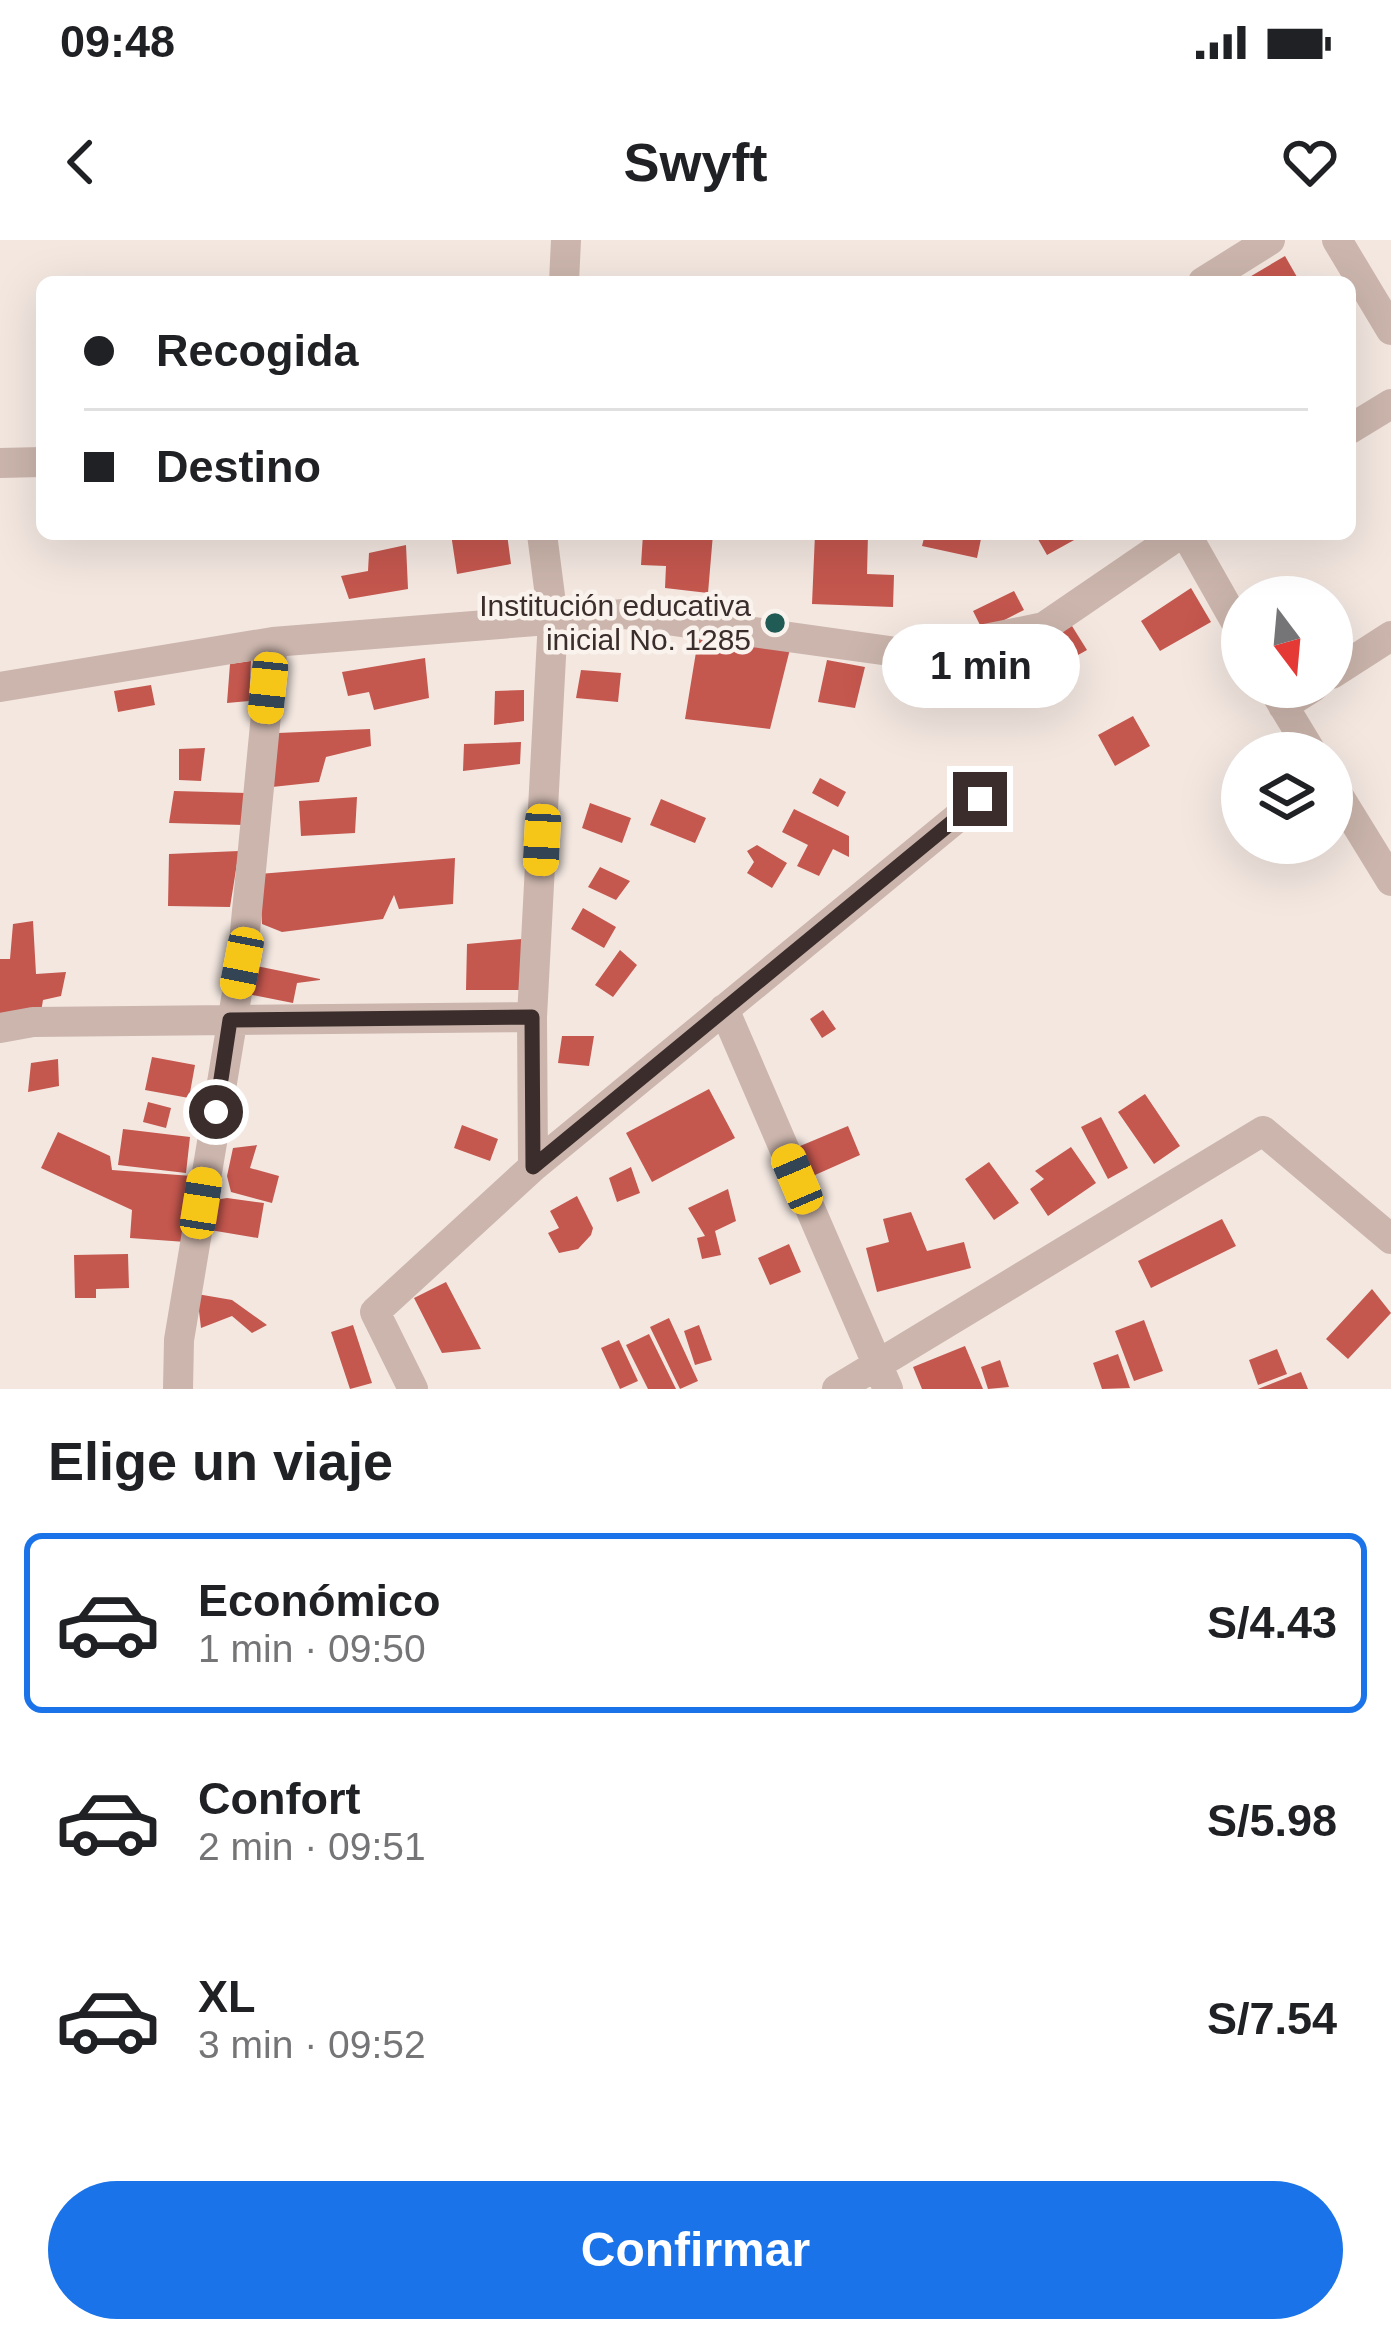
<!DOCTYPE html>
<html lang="es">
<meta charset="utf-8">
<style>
body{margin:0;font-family:Arial,sans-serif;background:#f2f2f2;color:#202124;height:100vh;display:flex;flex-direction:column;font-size:45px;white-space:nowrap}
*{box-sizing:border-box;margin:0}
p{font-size:39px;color:#757577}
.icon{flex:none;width:66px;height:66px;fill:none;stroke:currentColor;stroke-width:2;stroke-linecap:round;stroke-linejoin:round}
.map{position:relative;height:1149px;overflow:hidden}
.sheet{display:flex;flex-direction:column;background:#fff;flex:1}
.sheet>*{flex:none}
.hud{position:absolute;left:36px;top:36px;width:1320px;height:264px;border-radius:18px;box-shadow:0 12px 48px #0002;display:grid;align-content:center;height:264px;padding:0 48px;background:#fff}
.needle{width:78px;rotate:164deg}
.controls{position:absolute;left:1221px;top:336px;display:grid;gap:24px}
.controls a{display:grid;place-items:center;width:132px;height:132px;border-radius:50%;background:#fff;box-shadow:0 12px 48px #0002;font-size:60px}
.end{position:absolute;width:54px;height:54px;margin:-27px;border:15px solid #3a2d2b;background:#fff;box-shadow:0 0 0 6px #fff}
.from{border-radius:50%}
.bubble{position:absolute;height:84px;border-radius:42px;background:#fff;box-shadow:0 12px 48px #0002;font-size:39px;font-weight:800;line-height:84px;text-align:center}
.car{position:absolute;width:36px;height:72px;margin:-36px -18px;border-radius:15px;box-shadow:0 0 9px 3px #0007;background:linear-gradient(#f5c518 24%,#345 0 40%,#f5c518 0 76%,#345 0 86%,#f5c518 0)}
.hud b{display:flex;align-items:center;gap:42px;height:114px;font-size:45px}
.hud b+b{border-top:3px solid #e0e0e0}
.hud i{width:30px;height:30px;background:#202124}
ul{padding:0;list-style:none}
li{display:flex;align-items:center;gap:36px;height:180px;margin:0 24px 18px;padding:0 24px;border:6px solid transparent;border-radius:18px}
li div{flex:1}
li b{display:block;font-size:45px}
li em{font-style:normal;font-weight:800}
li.selected{border-color:#1a73e8}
li>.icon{width:108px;height:108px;stroke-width:1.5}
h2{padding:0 48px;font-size:54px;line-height:144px}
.action{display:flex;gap:24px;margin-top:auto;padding:24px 48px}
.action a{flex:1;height:138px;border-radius:72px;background:#1a73e8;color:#fff;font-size:48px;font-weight:800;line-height:138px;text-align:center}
.status{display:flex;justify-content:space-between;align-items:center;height:84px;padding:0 60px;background:#fff;direction:ltr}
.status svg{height:33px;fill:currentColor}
header{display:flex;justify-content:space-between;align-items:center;height:156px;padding:0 48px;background:#fff;font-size:54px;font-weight:800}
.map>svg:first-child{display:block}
.building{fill:#c4574e}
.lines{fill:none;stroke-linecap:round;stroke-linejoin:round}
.minor{stroke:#cbb5ac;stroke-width:30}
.route{stroke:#3a2d2b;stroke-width:15}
.poi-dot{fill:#205b55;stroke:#faf2ed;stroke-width:4.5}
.labels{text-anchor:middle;stroke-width:9;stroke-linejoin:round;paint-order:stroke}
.poi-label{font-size:30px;fill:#3a2d2b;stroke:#faf2ed;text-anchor:end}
</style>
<div class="status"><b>09:48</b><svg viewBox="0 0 49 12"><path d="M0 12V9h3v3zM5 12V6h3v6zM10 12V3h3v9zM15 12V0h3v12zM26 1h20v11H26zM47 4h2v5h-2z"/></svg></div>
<header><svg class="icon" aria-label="back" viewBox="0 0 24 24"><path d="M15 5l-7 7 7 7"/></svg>Swyft<svg class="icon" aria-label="heart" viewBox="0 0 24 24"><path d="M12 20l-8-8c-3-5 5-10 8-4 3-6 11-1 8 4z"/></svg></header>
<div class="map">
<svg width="1391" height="1149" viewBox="0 0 1391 1149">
<rect width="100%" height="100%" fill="#f3e7e0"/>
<path class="building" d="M1285,16L1297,37L1289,42H1241Z
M451,294H507L511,324L457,334Z
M643,294H713L708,353L665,348L666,326L641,325Z
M815,294H868L867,334L894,335L893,367L812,364Z
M925,294H982L977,318L922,306Z
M1035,294H1085L1047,315Z
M406,305L408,349L349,359L341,336L368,331L369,313Z
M1191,348L1211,382L1160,411L1141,381Z
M1014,351L1024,370L983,391L973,371Z
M1072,386L1087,410L1037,438L1020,414Z
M699,394L791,405L770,489L685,479Z
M425,418L429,458L374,470L369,452L348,456L342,432Z
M936,419L975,421L968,451L955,459L920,456L917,424Z
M827,420L865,427L855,468L818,462Z
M251,421L249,461L227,463L230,424Z
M581,430L621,433L618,462L576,458Z
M151,445L155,465L118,472L114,451Z
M524,450V481L494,485L495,451Z
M1133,476L1150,506L1115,526L1098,495Z
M370,489L371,506L326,517L319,542L272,547L278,493Z
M521,502L520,524L463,531L464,504Z
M205,508L201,541L179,540V509Z
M820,538L846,552L838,567L812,553Z
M174,551L247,553L244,585L169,583Z
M357,557L355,593L301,596L299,561Z
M661,559L706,578L695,603L650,585Z
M590,563L631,578L622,603L582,588Z
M794,569L849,596V617L833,609L819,636L797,626L808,605L782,592Z
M757,605L787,623L772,648L747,633L754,622L747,611Z
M239,611L230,667L168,666L169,614Z
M455,618L453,664L399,669L394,655L383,679L282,692L262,684L259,634Z
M600,627L630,641L616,660L588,647Z
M583,668L616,687L604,708L571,689Z
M33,681L36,734L66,732L61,756L43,760L41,772L0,778V719H10L13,684Z
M522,699V750H466L467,704Z
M620,710L637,725L613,757L595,745Z
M242,723L320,739V740L297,743L293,763L237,752Z
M823,770L836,789L822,798L810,779Z
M562,796H594L589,826L558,823Z
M152,817L195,825L189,858L145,850Z
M58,819L59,846L28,852L31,823Z
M709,849L735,898L652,942L626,893Z
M1145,854L1180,906L1154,924L1118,872Z
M148,862L171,868L166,888L143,882Z
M1101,877L1128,928L1108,939L1081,887Z
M462,885L498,899L490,921L454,908Z
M848,886L860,915L806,939L793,909Z
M123,889L190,897L186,933L118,925Z
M58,892L110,916L112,930L192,936L186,1002L130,998L132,970L41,928Z
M257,905L250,928L279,936L272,963L231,952L227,936L233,908Z
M1071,907L1096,943L1048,976L1030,949L1044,939L1035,931Z
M989,922L1019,963L994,980L965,939Z
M631,927L640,953L617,962L609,938Z
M728,949L736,981L715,991L721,1015L702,1019L697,998L705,996L688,968Z
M577,956L593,988L591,995L578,1009L559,1013L548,993L559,988L550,971Z
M227,958L264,963L258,998L210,990L215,960Z
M911,972L927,1011L964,1002L971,1028L877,1052L866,1008L889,1002L883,979Z
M1222,979L1236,1006L1151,1048L1138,1021Z
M789,1004L801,1032L770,1045L758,1018Z
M128,1014L129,1048L96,1049V1058H75L74,1015Z
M446,1042L481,1109L442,1113L414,1058Z
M1372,1049L1391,1073L1348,1119L1326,1099Z
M197,1054L232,1060L267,1085L252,1093L232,1076L201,1088Z
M669,1078L698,1141L680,1149L650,1087Z
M1144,1080L1163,1131L1134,1141L1115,1091Z
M353,1085L372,1143L350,1149L331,1092Z
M699,1085L712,1120L695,1125L684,1091Z
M649,1094L676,1149H648L626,1105Z
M619,1100L638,1141L620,1149L601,1108Z
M965,1106L983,1149H922L913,1127Z
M1277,1109L1287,1134L1258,1145L1249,1120Z
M1118,1114L1130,1148L1102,1149L1093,1123Z
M1000,1120L1009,1147L988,1149L981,1127Z
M1301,1132L1308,1149H1258Z"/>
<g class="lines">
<path class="minor" d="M1337,0L1391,90
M564,42L566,0
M1203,42L1270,0
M1350,189L1391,164
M0,223L42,222
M1186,294L1242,393
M1332,434L1391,396
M0,447L273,402L624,374L911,414L1044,387L1180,294
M1272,447L1312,513
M1283,466L1313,447
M1332,545L1391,641
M724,769L888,1149
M0,788L33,782L532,777
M533,927L532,777L553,379L542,294
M178,1149L179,1100L242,723L273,402
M413,1149L375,1072L533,927L980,559
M837,1149L1263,891L1391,999"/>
</g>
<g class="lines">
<path class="route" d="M216,872L230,780L532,777L533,927L980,559"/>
</g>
<circle class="poi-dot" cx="775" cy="383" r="12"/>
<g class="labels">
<g class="poi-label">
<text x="751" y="376">Institución educativa<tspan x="751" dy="34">inicial No. 1285</tspan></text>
</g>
</g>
</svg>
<div class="controls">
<a><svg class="needle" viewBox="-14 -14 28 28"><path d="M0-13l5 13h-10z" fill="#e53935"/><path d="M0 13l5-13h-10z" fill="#757577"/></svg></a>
<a><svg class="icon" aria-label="layers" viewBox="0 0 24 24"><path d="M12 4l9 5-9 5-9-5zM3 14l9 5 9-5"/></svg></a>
</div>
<i class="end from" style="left:216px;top:872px"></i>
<i class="end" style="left:980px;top:559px"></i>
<div class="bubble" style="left:882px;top:384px;width:198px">1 min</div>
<i class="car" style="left:268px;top:448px;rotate:186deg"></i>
<i class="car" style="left:542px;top:600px;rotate:183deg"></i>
<i class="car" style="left:242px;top:723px;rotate:191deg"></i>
<i class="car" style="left:797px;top:939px;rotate:337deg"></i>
<i class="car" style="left:201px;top:963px;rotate:9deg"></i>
<div class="hud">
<b><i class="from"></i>Recogida</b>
<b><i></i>Destino</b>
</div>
</div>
<section class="sheet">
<h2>Elige un viaje</h2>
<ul>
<li class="selected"><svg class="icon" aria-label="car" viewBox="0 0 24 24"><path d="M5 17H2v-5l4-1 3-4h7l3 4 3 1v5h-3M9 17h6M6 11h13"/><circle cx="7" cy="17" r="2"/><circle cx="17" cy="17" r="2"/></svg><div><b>Económico</b><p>1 min · 09:50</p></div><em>S/4.43</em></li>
<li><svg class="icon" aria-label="car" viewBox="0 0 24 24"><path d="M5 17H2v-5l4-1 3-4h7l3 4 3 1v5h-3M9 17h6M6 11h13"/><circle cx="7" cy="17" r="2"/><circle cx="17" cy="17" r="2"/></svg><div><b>Confort</b><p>2 min · 09:51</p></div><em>S/5.98</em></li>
<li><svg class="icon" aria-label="car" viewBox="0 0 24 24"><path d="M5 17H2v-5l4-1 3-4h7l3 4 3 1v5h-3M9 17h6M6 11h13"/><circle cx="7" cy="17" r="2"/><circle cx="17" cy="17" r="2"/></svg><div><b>XL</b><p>3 min · 09:52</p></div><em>S/7.54</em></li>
</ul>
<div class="action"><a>Confirmar</a></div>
</section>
